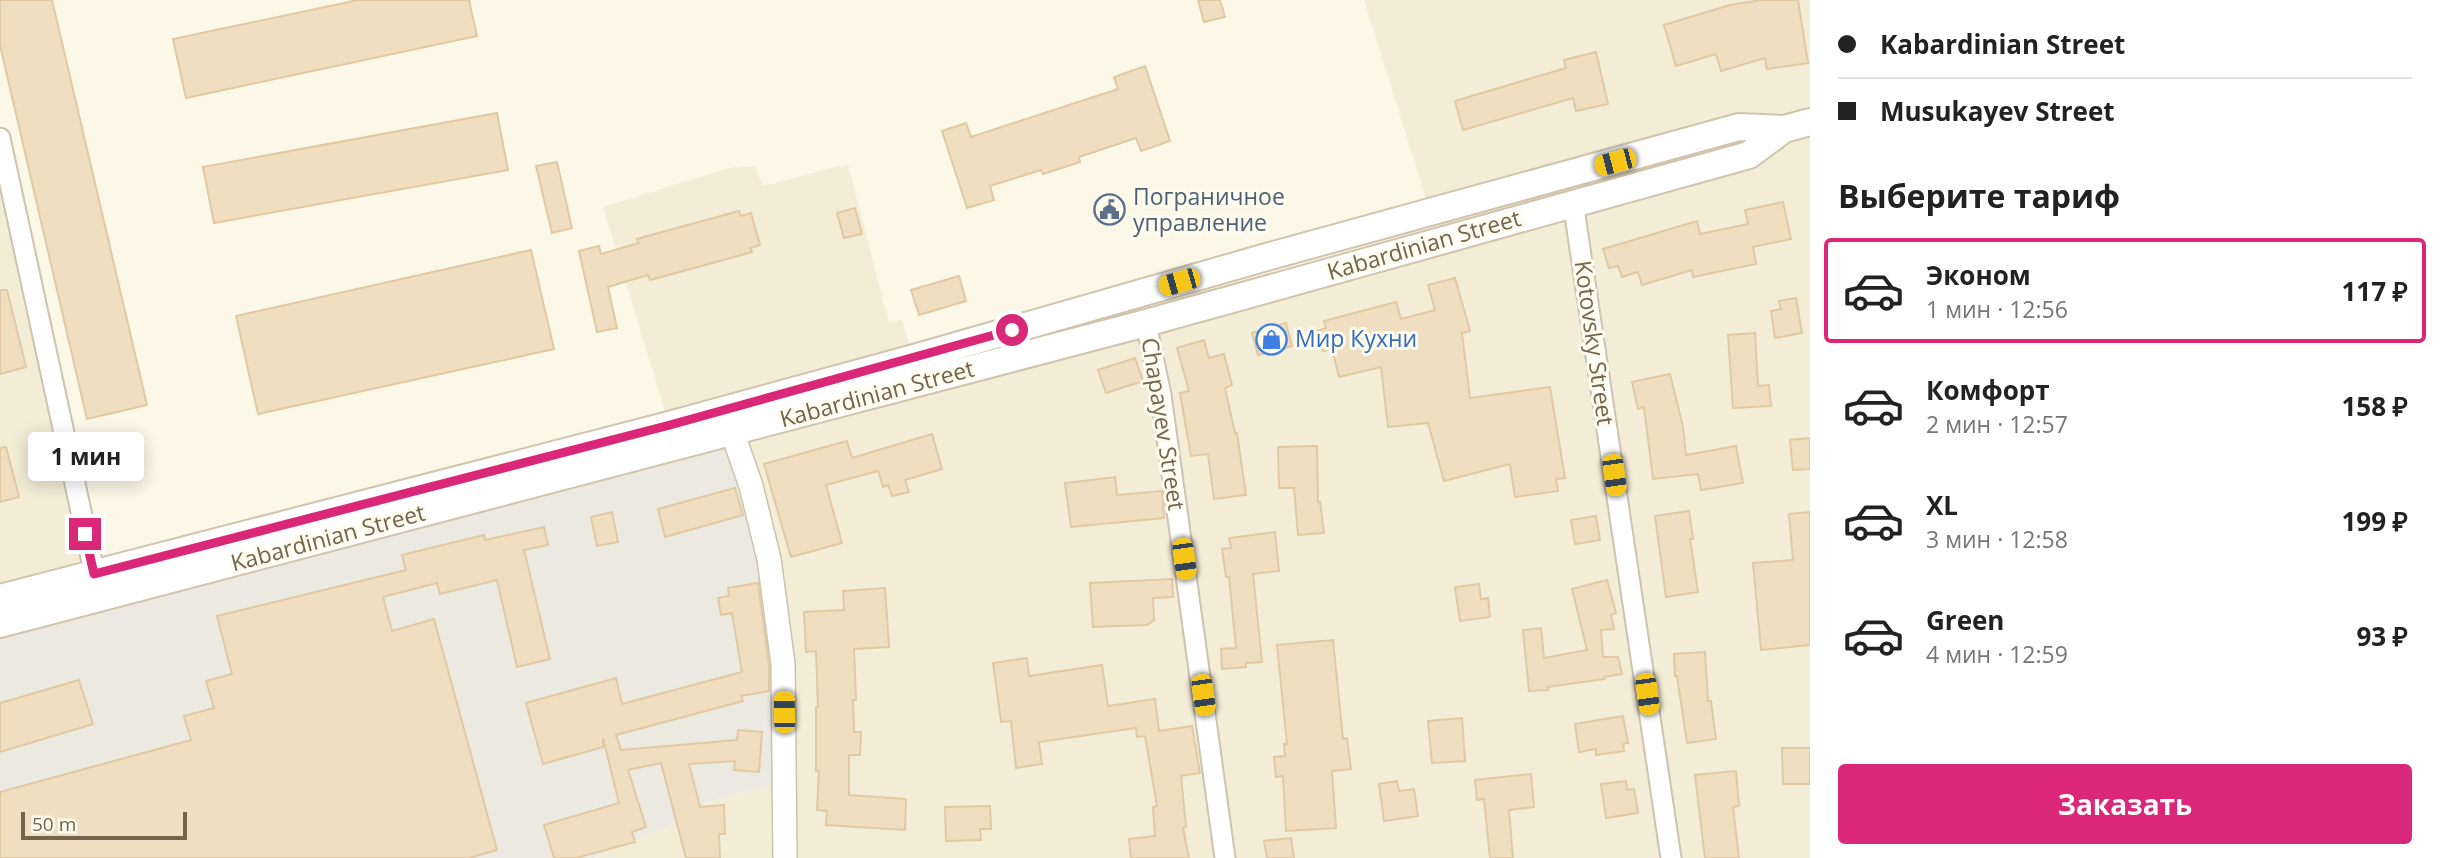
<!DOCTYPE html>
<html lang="ru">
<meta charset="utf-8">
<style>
body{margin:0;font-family:"Open Sans",sans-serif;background:#f2f2f2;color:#222;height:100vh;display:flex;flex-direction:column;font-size:26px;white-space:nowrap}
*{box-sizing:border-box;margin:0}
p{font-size:23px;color:#767676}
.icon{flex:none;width:38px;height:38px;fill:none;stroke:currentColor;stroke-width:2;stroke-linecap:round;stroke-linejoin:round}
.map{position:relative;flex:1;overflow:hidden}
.side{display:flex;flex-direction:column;background:#fff;width:630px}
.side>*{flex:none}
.banner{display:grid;align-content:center;height:154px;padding:0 28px;background:#fff}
.scale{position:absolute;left:21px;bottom:18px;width:166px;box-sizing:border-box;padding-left:7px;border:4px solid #74644d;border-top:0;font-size:19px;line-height:24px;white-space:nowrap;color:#74644d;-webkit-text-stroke:5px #fefcee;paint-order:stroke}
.end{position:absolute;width:32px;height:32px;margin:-16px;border:9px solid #db2777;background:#fff;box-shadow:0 0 0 4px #fff}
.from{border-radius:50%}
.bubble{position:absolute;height:49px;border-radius:7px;background:#fff;box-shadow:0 4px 18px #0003;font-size:23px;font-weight:700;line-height:49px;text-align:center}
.car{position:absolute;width:21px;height:42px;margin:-21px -10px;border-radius:9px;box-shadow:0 0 5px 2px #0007;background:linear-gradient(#f5c518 24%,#345 0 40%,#f5c518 0 76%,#345 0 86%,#f5c518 0)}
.banner b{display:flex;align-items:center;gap:24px;height:66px;font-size:26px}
.banner b+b{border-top:2px solid #e0e0e0}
.banner i{width:18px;height:18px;background:#222}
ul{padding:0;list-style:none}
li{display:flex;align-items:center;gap:21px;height:105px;margin:0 14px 10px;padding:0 14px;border:4px solid transparent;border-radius:7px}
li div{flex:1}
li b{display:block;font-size:26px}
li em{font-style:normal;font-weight:700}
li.active{border-color:#db2777}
li>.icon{width:63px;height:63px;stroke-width:1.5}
h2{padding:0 28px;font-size:32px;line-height:84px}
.action{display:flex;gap:14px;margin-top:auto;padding:14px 28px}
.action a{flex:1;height:80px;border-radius:7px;background:#db2777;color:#fff;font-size:28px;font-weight:700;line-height:80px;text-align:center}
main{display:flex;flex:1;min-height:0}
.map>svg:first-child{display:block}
.residential{fill:#f3ecd7}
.industrial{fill:#ece9e1}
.building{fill:#f0dec1;stroke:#e1c9a2;stroke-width:2}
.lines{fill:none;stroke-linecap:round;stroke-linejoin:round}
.minor-casing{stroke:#cdc3ae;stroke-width:23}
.tertiary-casing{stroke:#cdc3ae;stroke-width:26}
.secondary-casing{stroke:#d0c4ac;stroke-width:30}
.minor{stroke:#fff;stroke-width:19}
.tertiary{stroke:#fff;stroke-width:23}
.secondary{stroke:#fff;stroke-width:26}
.route{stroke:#db2777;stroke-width:9}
.labels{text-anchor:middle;stroke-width:6;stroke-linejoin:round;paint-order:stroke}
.service-label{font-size:23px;fill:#4e5e75;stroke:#fefcee;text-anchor:start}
.street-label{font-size:23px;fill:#74644d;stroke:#fefcee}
.shop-label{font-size:23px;fill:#366cbe;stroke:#fefcee;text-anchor:start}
</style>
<main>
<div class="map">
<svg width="1810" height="858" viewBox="0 0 1810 858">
<rect width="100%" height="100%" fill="#fbf8e8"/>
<path class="residential" d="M1364,0H1810V858H594L668,827L707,802L785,782L732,432L1573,202L1783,130L1429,214L1424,192Z
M0,138L94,574L0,598Z
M848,164L889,323L902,320L914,358L669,425L603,207L729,168L755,166L763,186Z"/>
<path class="industrial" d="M732,432L751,486L785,782L707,802L668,827L593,858H0V624Z"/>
<path class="building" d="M0,0H52L147,405L87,419L0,45Z
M358,0H469L477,36L186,98L173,39Z
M1198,0H1220L1225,17L1204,22Z
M1762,0H1798L1808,63L1767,69L1765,58L1721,71L1716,54L1676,66L1664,25L1730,5Z
M1596,52L1608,104L1576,111L1573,98L1463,130L1455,101L1566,68L1564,60Z
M1145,66L1170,141L1141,151L1136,138L1079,157L1080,162L1043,174L1041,170L990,186L994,200L967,208L942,131L966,123L971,137L1118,89L1114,77Z
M497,113L508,170L214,223L203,167Z
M557,162L572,228L552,233L536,166Z
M1783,202L1791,239L1753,247L1756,264L1693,277L1692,270L1642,285L1638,272L1622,277L1618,266L1609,268L1603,249L1697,221L1700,234L1748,224L1745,210Z
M855,208L862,234L844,238L837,213Z
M739,211L741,216L751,213L760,245L750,248L752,252L720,261L650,280L648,275L608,287L617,328L597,332L579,251L599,246L601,254L639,243L637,239Z
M531,250L554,349L258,414L236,316Z
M959,276L966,301L919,315L911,290Z
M1455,278L1470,331L1462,333L1470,398L1550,387L1565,478L1556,479L1558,491L1515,497L1510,464L1444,481L1428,423L1388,427L1381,367L1339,377L1332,349L1323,351L1317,331L1326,328L1324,321L1396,302L1401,319L1435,310L1428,285Z
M0,290H7L26,367L0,374Z
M1796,298L1802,333L1775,338L1771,311L1781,309L1779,301Z
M1286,323L1292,346L1258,355L1252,333Z
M1755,333L1758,386L1769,385L1771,406L1733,408L1728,335Z
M1204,340L1209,358L1224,354L1232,385L1225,388L1235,433H1237L1246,495L1214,499L1208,454L1191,456L1180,393L1189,391L1177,348Z
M1135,358L1143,381L1106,393L1098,370Z
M1670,374L1683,427L1686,455L1736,446L1743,483L1701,490L1698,474L1653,479L1644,407L1638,409L1632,382Z
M932,434L942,469L905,480L909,492L892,496L888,485L883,487L878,471L826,485L842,543L791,557L764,464L847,441L852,458Z
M1810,438V469L1793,470L1790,440Z
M1317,446L1318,502H1320L1324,533L1298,535L1294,488H1279L1278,447Z
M6,447L19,497L0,502V448Z
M1115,477L1117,495L1162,491L1164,518L1071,527L1065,483Z
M735,488L743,515L665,537L658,509Z
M1689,511L1693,539H1690L1698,592L1666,597L1655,516Z
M612,512L618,542L597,546L591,517Z
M1810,512V645L1761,650L1753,563L1793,560L1789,514Z
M1596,516L1600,540L1575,544L1571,520Z
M544,527L548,545L524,550L550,659L517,667L497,580L440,594L437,583L383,597L392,631L434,619L497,850L469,858H0V792L191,740L184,716L214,708L206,681L232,674L217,616L406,570L402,555L484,535L485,540Z
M1275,532L1279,571L1253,574L1262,662L1246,663V667L1222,669L1221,649L1236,648L1229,577H1226L1222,549L1231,548L1229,538Z
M1172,579L1173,597L1153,598L1154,620L1147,625L1093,627L1090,583Z
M1607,580L1616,613L1611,615L1614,629L1601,630L1603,657H1618L1622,674L1604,677L1605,679L1547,687L1548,690L1529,691L1523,630L1541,628L1544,658L1587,650L1572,589Z
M758,583L769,665V691L741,696L743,701L616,735L621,750L737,740L738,730L762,732L759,772L734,770L735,761L689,764L700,807L724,805L725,834H719L720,858H686L661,763L628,770L646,827L632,832L635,842L576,858H554L544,825L619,803L603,738V747L543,764L526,703L616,678L622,704L742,672L732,613L721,615L718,598L729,596L728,588Z
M1479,584L1481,599L1488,598L1490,617L1460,621L1455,587Z
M885,588L889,647L854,649L856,700H853L854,732H861L860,755H849V795L906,799L905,830L826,825L827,811L817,810L819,771H816V707H818L816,651L806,652L804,612L844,610L843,591Z
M1333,640L1343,739L1347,738L1351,769L1332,771L1336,828L1286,831L1283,776L1276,777L1274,757L1285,756L1284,744H1287L1277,645Z
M1705,652L1708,701H1711L1716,739L1687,743L1677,676H1675L1674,654Z
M1027,658L1029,676L1102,665L1108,706L1155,699L1159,731L1192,726L1200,773L1181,776L1186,827L1183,828L1189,858H1131L1129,839L1155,836L1153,807L1157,806L1145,736L1137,737L1136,728L1039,742L1042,764L1016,768L1011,721L1001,722L993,663Z
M79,680L93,724L0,752V703Z
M1623,716L1628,743L1623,744L1624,751L1596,755V749L1579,752L1575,724Z
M1462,718L1465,761L1432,763L1428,721Z
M1782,748H1810V784H1783Z
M1736,771L1739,806L1733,807L1739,858H1705L1695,775Z
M1531,774L1534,807L1509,810L1513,858H1490L1484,799L1477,800L1475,780Z
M1397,781L1399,791L1414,789L1418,816L1384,821L1379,784Z
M1626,781L1627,790L1634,789L1638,813L1606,818L1601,784Z
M990,806L991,829H980L981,840L946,841L945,807Z
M1291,838L1294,858H1267L1264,841Z"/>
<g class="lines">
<defs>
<path id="minor" d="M0,138L97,585
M1573,202L1671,858
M1146,323L1161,395L1225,858"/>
<path id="tertiary" d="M727,417L751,486L769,559L783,664L785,858"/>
<path id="secondary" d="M0,598L669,425L914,358L1270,256L1739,127L1784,129L1810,122
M0,624L1146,323L1749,155L1784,129"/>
</defs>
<use href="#minor" class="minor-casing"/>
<use href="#tertiary" class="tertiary-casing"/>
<use href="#secondary" class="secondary-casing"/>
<use href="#minor" class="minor"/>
<use href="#tertiary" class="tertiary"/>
<use href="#secondary" class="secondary"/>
</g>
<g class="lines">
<path class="route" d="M85,534L94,574L670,425L1012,330"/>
</g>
<defs>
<symbol id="civic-ring" viewBox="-11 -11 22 22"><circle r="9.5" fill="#fefcee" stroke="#5c6f8a" stroke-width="1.5"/><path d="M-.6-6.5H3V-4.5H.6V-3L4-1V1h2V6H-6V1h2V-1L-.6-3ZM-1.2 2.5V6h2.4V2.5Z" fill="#5c6f8a"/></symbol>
<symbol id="shop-ring" viewBox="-11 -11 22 22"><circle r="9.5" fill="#fefcee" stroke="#3f7fe0" stroke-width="1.5"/><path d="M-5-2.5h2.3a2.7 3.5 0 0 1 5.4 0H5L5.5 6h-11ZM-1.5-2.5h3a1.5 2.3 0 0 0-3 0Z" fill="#3f7fe0"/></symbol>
</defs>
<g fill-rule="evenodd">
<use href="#civic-ring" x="1092" y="192" width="35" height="35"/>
<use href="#shop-ring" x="1254" y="322" width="35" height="35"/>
</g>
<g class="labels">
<g class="service-label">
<text x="1133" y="205">Пограничное<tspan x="1133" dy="26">управление</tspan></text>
</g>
<g class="street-label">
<text transform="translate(1424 245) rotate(-16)" y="8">Kabardinian Street</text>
<text transform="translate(1594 343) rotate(82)" y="8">Kotovsky Street</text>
<text transform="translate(877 394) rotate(-15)" y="8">Kabardinian Street</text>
<text transform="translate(1163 424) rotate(81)" y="8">Chapayev Street</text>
<text transform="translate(328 538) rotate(-15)" y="8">Kabardinian Street</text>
</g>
<g class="shop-label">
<text x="1295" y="347">Мир Кухни</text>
</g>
</g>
</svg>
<div class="scale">50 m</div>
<i class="end from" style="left:1012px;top:330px"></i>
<i class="end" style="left:85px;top:534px"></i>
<div class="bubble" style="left:28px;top:432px;width:116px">1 мин</div>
<i class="car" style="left:1615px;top:162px;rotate:255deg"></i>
<i class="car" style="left:1179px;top:282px;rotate:254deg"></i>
<i class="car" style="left:1614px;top:475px;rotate:172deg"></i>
<i class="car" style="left:1184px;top:559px;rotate:172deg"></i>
<i class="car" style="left:1647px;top:694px;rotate:172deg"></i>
<i class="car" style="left:1203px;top:695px;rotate:172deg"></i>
<i class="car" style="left:784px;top:712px;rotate:359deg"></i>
</div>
<section class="side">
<div class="banner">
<b><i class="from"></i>Kabardinian Street</b>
<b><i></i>Musukayev Street</b>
</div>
<h2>Выберите тариф</h2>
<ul>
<li class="active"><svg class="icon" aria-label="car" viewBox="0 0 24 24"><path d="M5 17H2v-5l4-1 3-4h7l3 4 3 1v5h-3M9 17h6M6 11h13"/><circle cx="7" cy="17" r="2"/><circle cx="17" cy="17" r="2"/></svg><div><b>Эконом</b><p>1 мин · 12:56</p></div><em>117 ₽</em></li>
<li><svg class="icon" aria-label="car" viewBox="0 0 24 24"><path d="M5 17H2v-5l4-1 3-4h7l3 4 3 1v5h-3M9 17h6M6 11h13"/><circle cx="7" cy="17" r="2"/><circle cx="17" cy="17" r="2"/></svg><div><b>Комфорт</b><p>2 мин · 12:57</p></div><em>158 ₽</em></li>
<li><svg class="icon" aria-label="car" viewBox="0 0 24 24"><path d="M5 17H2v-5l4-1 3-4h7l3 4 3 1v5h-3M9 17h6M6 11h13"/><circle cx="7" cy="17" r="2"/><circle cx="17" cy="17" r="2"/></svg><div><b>XL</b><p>3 мин · 12:58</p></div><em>199 ₽</em></li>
<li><svg class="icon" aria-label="car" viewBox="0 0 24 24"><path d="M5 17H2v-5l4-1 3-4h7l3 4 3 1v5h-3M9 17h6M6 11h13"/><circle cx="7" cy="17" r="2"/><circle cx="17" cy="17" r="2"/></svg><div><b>Green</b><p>4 мин · 12:59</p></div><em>93 ₽</em></li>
</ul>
<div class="action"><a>Заказать</a></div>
</section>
</main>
